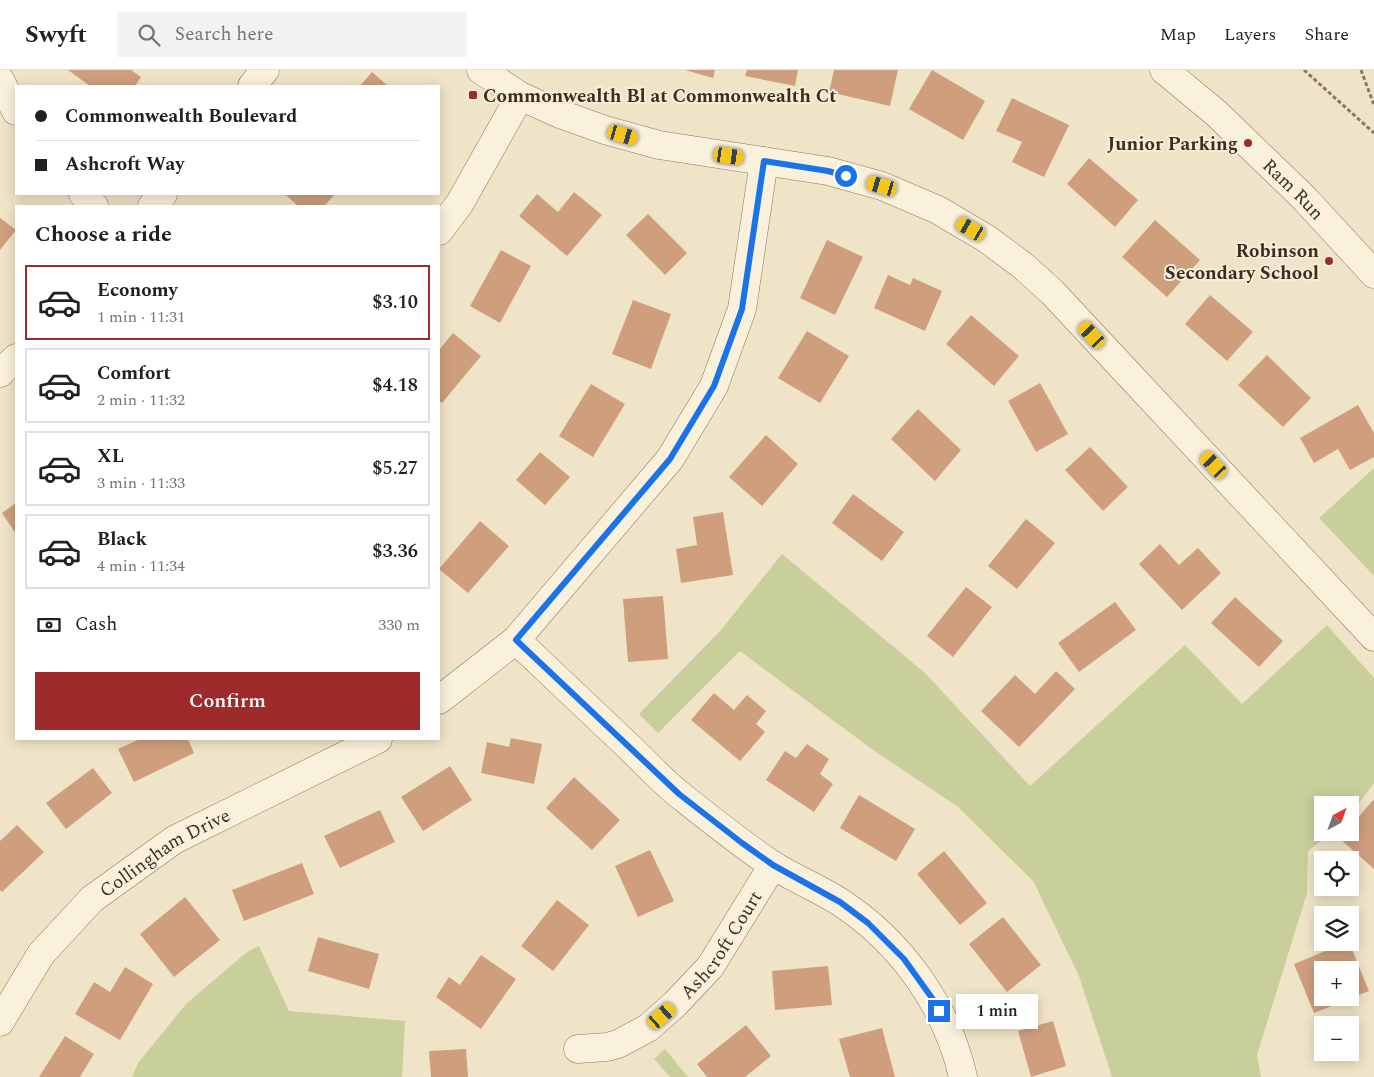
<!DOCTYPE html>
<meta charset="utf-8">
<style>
body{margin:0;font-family:Spectral,serif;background:#f2f2f2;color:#202124;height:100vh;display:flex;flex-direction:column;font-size:19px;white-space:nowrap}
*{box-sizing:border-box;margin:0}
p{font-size:16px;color:#757577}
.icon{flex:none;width:28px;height:28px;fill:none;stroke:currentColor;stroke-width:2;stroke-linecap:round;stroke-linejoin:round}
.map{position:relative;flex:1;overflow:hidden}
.details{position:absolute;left:15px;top:135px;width:425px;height:535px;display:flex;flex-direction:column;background:#fff;border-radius:0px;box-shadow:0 2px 12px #0003}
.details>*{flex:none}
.guide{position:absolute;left:15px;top:15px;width:425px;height:110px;border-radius:0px;box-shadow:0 2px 12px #0003;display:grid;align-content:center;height:110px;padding:0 20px;background:#fff}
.needle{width:32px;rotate:41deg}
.buttons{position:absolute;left:1314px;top:726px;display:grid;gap:10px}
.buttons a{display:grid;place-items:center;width:45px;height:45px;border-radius:0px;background:#fff;box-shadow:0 2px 12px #0003;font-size:25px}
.end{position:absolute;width:22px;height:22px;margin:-11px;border:6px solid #1a73e8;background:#fff;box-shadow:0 0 0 2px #fff}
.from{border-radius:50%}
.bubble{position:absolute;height:35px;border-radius:0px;background:#fff;box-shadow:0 2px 12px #0003;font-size:16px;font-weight:600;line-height:35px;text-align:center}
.car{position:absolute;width:15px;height:30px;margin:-15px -8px;border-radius:6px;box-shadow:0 0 4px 1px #0007;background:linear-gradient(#f5c518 24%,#345 0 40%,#f5c518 0 76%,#345 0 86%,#f5c518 0)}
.guide b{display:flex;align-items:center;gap:18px;height:48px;font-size:19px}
.guide b+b{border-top:1px solid #e0e0e0}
.guide i{width:12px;height:12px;background:#202124}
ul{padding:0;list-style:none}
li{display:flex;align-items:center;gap:15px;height:75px;margin:0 10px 8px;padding:0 10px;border:2px solid #e0e0e0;border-radius:0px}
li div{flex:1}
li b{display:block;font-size:19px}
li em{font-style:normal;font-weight:600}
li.active{border-color:#9e2a2b}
li>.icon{width:45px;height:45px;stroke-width:1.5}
h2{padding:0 20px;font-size:22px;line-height:60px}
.pay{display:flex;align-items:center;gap:12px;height:55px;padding:0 20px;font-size:19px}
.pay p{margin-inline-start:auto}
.cta{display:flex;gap:10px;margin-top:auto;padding:10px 20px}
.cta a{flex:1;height:58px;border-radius:0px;background:#9e2a2b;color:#fff;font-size:20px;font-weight:600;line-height:58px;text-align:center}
header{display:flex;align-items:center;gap:30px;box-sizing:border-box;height:70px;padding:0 25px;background:#fff;border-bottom:1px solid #e0e0e0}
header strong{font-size:24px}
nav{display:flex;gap:28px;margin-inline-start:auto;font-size:18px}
.search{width:350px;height:45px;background:#f2f2f2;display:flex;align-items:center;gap:12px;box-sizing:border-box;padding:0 18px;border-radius:0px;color:#757577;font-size:19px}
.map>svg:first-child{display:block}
.green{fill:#c9cf9b}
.building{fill:#cf9f7d;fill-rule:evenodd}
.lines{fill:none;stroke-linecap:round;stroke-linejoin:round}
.minor-casing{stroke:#8d765c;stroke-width:29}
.path{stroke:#8d765c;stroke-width:3;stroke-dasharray:4 2.5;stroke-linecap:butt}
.minor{stroke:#faf1dc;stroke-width:28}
.route{stroke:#1a73e8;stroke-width:6}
.poi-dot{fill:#9e2a2b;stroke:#f7eed8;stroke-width:2}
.labels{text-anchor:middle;stroke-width:4;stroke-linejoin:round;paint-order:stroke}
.poi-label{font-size:19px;font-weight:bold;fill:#3d2e20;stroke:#f7eed8;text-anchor:end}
.street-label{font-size:19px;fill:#3d2e20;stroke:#f7eed8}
</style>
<header>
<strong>Swyft</strong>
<div class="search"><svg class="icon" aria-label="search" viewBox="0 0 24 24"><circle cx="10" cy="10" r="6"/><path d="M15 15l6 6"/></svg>Search here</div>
<nav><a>Map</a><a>Layers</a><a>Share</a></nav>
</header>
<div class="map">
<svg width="1374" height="1007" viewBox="0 0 1374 1007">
<rect width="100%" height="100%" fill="#f0e4c8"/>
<path class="green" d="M1374,398V506L1319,448Z
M782,484L925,603L1030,716L1185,575L1242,634L1327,555L1374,608V713L1350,745V735H1322V762L1331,763L1308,781L1307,823L1257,985L1261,1007H1112L1079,906L1033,811L958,737L873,680L740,581L658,663L639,644L720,561Z
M259,876L289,941L405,951L402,1007H132L138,993L186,934L247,882Z
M665,979L688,1007H670L654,989Z"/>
<path class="building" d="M68,0H131L141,7L135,16H90Z
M685,0H715L713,8Z
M747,0H798L795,16L745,6Z
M834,0H898L890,36L829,22Z
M932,0L985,31L963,70L909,39Z
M372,2L388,16H360Z
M1012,28L1069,55L1044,107L1012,92L1022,72L996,61Z
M1089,88L1138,130L1115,157L1067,114Z
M574,122L602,145L567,186L519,146L537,124L558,142Z
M285,124H335L324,136H298Z
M648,144L687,183L665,205L626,165Z
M0,148L16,160L0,180Z
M1155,150L1200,190L1167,227L1122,187Z
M827,170L863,187L835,245L800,228Z
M501,180L531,196L500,253L470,236Z
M888,205L910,215L913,208L942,221L925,261L874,238Z
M1210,225L1253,262L1227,291L1185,254Z
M633,230L671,244L651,299L612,284Z
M971,245L1019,286L994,316L946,274Z
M807,261L849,286L820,333L778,308Z
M453,263L481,286L442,333L439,331V280Z
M1267,285L1311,328L1283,357L1238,315Z
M1040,313L1068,364L1036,382L1008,331Z
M591,314L625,334L593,387L559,366Z
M1358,335L1374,363V387L1350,400L1338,379L1314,393L1300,368Z
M918,339L961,380L935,411L891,369Z
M766,365L798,394L762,436L729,407Z
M1090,377L1128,417L1103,441L1065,400Z
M540,382L570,407L545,435L516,410Z
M853,424L904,462L882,491L832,453Z
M16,433V464L2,443Z
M723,442L733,505L681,513L676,479L697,475L693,447Z
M1026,449L1055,473L1017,519L988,496Z
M480,451L509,476L468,523L439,499Z
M1160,474L1179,495L1198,478L1221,503L1182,540L1139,494Z
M966,517L992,537L953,587L927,566Z
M663,526L668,589L628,592L623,529Z
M1235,527L1283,571L1259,597L1211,553Z
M1115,532L1136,560L1079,602L1058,573Z
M1056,601L1075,619L1019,677L981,641L1015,605L1035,624Z
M714,623L734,640L747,625L766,641L756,654L765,662L740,691L691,650Z
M511,668L542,674L534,714L481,703L487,672L509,677Z
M140,669H188L194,683L134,712L118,679Z
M807,674L829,689L820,704L833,714L814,742L766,710L785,681L796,688Z
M450,696L472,730L423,761L401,727Z
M93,698L112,723L66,759L46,733Z
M574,707L620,750L592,780L546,738Z
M859,725L915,759L896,791L840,758Z
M1373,730L1374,731V799L1340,769L1345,762H1350V757Z
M380,740L395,772L340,798L324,766Z
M17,755L44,782L2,822L0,820V771Z
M650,780L674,831L638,847L615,796Z
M944,781L987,833L960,855L917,804Z
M302,793L314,824L244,851L232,820Z
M185,827L220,870L174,907L140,864Z
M557,830L589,855L553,901L521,876Z
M1003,847L1041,895L1007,922L969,874Z
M318,867L379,884L369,919L308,901Z
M1347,872H1349L1369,921L1314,943L1294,894ZM1322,900H1350V928H1322Z
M481,885L516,909L481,959L436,927L449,907L460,915Z
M828,896L832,935L775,940L772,901Z
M125,897L153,914L120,970L75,944L94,912L110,922Z
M1053,951L1066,996L1031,1007L1018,961Z
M746,955L771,986L745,1007H707L697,994Z
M882,958L895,1007H850L839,969Z
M65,966L94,984L80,1007H39Z
M466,979L468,1007H431L429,981Z"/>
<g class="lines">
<defs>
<g id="minor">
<path d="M481,0L520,26L560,44L605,60L659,75L828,101L882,116L938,140L987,169L1022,195L1052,222L1374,567"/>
<path id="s1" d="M1164,0L1216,43L1304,128L1374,204"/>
<path d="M0,10L16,41"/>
<path d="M252,16L265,0"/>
<path d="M83,124L94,136"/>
<path d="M152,136L163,124"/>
<path d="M439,161L460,133L520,26"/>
<path d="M0,303L16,288"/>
<path d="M516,570C553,605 589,639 626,674C644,691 661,710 681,726C710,749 740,773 771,794C793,808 818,818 840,832C901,872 947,936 963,1007"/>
<path d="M439,630L516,570L670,389L714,316L742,239L764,91"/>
<path id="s2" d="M0,952L41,884L92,829L174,770L378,669"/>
<path id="s3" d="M578,979L607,977L618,974L648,958L675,934L710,897L773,795"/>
</g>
</defs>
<use href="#minor" class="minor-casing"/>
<path class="path" d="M1304,0L1374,63
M1361,0L1374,35"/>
<use href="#minor" class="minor"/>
</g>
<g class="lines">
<path class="route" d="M846,106L828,101L764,91L742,239L714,316L670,389L516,570L679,724L742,773L773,795L840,832L868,853L904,889L932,928L939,941"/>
</g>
<g class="poi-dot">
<rect x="468" y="20" width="10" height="10" rx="2.5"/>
<circle cx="1248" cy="73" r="5"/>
<circle cx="1329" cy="191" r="5"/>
</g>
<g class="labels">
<g class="poi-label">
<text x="483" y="32" text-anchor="start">Commonwealth Bl at Commonwealth Ct</text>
<text x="1238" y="80">Junior Parking</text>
<text x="1319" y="187">Robinson<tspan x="1319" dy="22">Secondary School</tspan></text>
</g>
<g class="street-label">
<text dy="7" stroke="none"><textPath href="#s1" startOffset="176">Ram Run</textPath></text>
<text dy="7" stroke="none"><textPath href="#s2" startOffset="241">Collingham Drive</textPath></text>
<text dy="7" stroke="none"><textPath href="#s3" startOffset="186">Ashcroft Court</textPath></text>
</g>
</g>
</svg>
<div class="buttons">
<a><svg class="needle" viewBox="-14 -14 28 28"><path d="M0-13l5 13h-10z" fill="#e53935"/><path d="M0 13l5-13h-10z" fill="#757577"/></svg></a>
<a><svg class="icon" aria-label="locate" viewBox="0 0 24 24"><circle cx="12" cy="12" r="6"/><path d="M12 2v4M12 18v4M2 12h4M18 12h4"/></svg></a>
<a><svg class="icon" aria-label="layers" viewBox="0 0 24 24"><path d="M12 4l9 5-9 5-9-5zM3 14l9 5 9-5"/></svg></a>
<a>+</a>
<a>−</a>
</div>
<i class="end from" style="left:846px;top:106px"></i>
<i class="end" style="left:939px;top:941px"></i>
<div class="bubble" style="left:956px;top:924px;width:82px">1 min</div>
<i class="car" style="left:623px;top:65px;rotate:106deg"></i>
<i class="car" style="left:729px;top:86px;rotate:98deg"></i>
<i class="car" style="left:882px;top:116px;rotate:286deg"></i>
<i class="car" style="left:971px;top:159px;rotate:300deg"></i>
<i class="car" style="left:1092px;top:265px;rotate:317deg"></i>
<i class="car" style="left:1214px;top:395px;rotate:317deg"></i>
<i class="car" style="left:662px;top:946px;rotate:49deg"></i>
<div class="guide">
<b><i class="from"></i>Commonwealth Boulevard</b>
<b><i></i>Ashcroft Way</b>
</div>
<section class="details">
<h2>Choose a ride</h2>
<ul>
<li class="active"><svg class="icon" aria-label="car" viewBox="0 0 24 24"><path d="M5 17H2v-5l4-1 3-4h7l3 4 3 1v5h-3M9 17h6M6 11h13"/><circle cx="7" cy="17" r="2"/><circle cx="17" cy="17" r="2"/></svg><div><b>Economy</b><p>1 min · 11:31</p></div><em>$3.10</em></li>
<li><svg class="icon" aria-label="car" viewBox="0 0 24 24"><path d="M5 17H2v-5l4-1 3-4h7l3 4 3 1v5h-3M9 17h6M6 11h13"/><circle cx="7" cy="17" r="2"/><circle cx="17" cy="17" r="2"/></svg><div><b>Comfort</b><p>2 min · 11:32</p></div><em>$4.18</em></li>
<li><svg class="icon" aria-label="car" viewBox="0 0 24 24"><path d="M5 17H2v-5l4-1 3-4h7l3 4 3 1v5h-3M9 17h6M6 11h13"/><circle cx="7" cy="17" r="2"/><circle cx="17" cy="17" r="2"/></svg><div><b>XL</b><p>3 min · 11:33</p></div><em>$5.27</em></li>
<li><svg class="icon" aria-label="car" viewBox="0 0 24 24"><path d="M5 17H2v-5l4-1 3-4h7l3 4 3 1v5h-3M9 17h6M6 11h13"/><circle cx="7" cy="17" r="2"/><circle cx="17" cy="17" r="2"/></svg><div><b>Black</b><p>4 min · 11:34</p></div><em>$3.36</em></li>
</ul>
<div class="pay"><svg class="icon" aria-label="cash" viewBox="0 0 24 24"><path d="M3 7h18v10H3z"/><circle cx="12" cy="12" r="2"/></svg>Cash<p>330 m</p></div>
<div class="cta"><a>Confirm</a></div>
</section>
</div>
